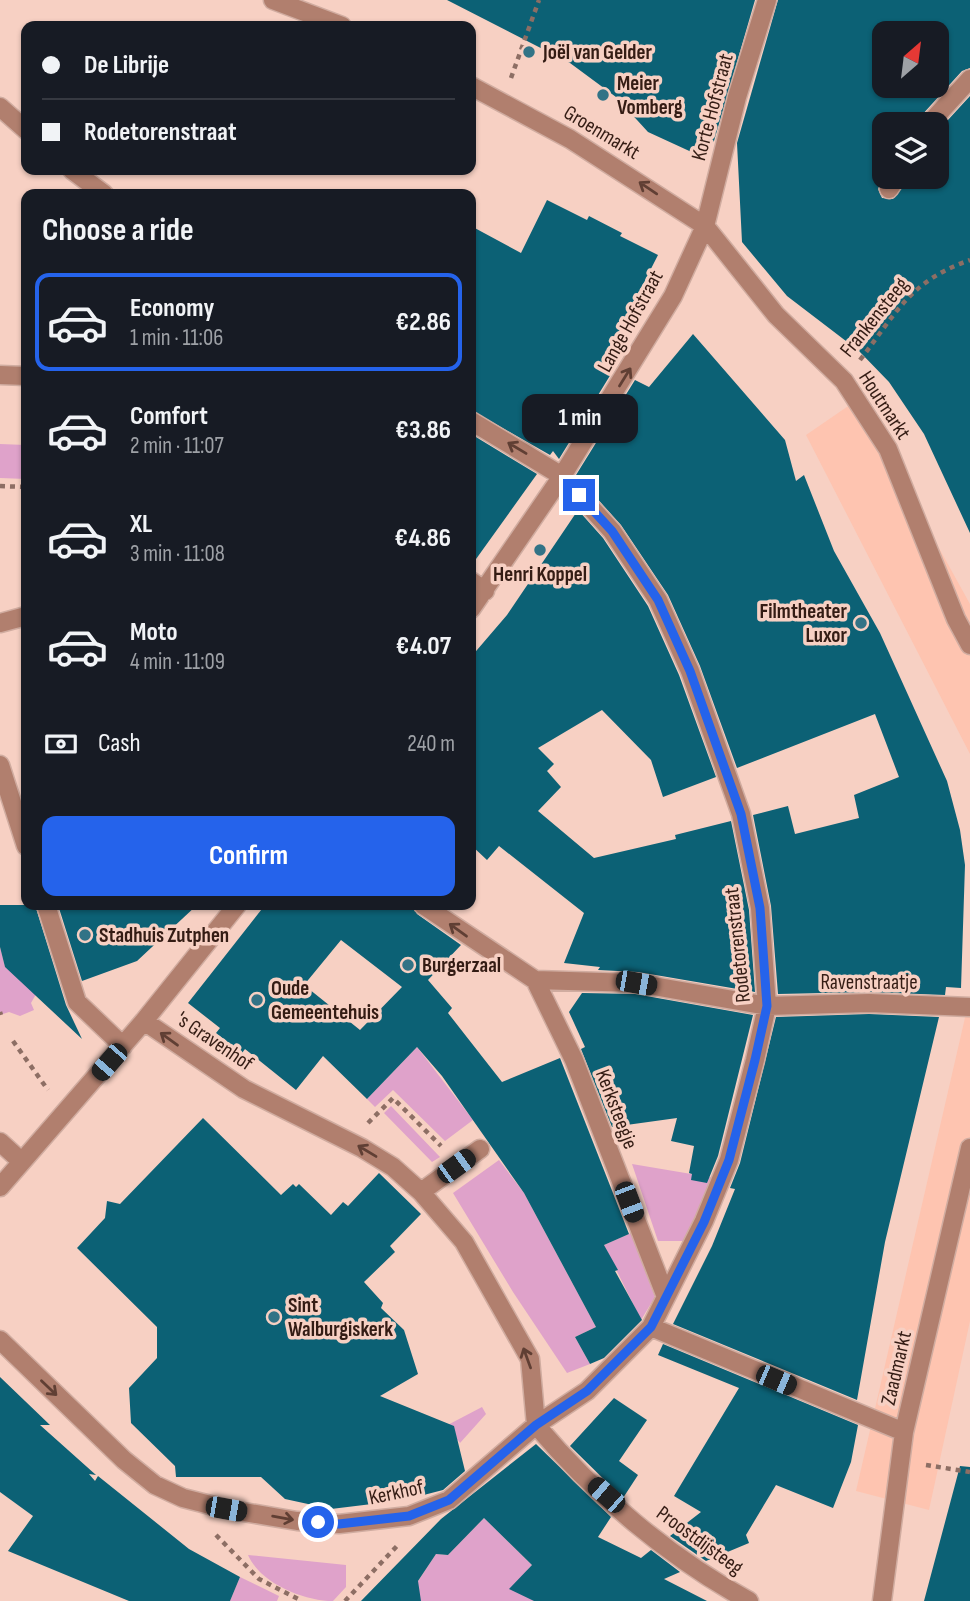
<!DOCTYPE html>
<meta charset="utf-8">
<style>
body{margin:0;font-family:"Sofia Sans Condensed",sans-serif;background:#242831;color:#f1f3f6;height:100vh;display:flex;flex-direction:column;font-size:26px;white-space:nowrap}
*{box-sizing:border-box;margin:0}
p{font-size:23px;color:#9ea1a6}
.icon{flex:none;width:38px;height:38px;fill:none;stroke:currentColor;stroke-width:2;stroke-linecap:round;stroke-linejoin:round}
.map{position:relative;flex:1;overflow:hidden}
.side{position:absolute;left:21px;top:189px;width:455px;height:721px;display:flex;flex-direction:column;background:#171b24;border-radius:14px;box-shadow:0 2px 5px #0004}
.side>*{flex:none}
.guide{position:absolute;left:21px;top:21px;width:455px;height:154px;border-radius:14px;box-shadow:0 2px 5px #0004;display:grid;align-content:center;height:154px;padding:0 21px;background:#171b24}
.needle{width:46px;rotate:28deg}
.fabs{position:absolute;left:872px;top:21px;display:grid;gap:14px}
.fabs a{display:grid;place-items:center;width:77px;height:77px;border-radius:14px;background:#171b24;box-shadow:0 2px 5px #0004;font-size:35px}
.end{position:absolute;width:32px;height:32px;margin:-16px;border:9px solid #2563eb;background:#fff;box-shadow:0 0 0 4px #fff}
.from{border-radius:50%}
.bubble{position:absolute;height:49px;border-radius:14px;background:#171b24;box-shadow:0 2px 5px #0004;font-size:23px;font-weight:700;line-height:49px;text-align:center}
.car{position:absolute;width:21px;height:42px;margin:-21px -10px;border-radius:9px;box-shadow:0 0 5px 2px #0007;background:linear-gradient(#222 24%,#8ab4d8 0 40%,#222 0 76%,#8ab4d8 0 86%,#222 0)}
.guide b{display:flex;align-items:center;gap:24px;height:66px;font-size:26px}
.guide b+b{border-top:2px solid #363941}
.guide i{width:18px;height:18px;background:#f1f3f6}
ul{padding:0;list-style:none}
li{display:flex;align-items:center;gap:21px;height:98px;margin:0 14px 10px;padding:0 7px;border:4px solid transparent;border-radius:14px}
li div{flex:1}
li b{display:block;font-size:26px}
li em{font-style:normal;font-weight:700}
li.on{border-color:#2563eb}
li>.icon{width:63px;height:63px;stroke-width:1.5}
h2{padding:0 21px;font-size:32px;line-height:84px}
.pay{display:flex;align-items:center;gap:18px;height:77px;padding:0 21px;font-size:26px}
.pay p{margin-inline-start:auto}
.action{display:flex;gap:14px;margin-top:auto;padding:14px 21px}
.action a{flex:1;height:80px;border-radius:14px;background:#2563eb;color:#fff;font-size:28px;font-weight:700;line-height:80px;text-align:center}
.map>svg:first-child{display:block}
.built{fill:#fec4b0}
.green{fill:#dfa2ca}
.building{fill:#0c6175;fill-rule:evenodd}
.lines{fill:none;stroke-linecap:round;stroke-linejoin:round}
.minor-casing{stroke:#d0aca0;stroke-width:21}
.path{stroke:#8d6e64;stroke-width:4.5;stroke-dasharray:5 5;stroke-linecap:butt}
.minor{stroke:#b17f6e;stroke-width:18}
.oneway{stroke:#603f34}
.route{stroke:#2563eb;stroke-width:9}
.poi-dot{fill:#327386;stroke:#f7d0c3;stroke-width:2.5}
.labels{text-anchor:middle;stroke-width:7;stroke-linejoin:round;paint-order:stroke}
.poi-label{font-size:21px;font-weight:bold;fill:#341c14;stroke:#f7d0c3;text-anchor:start}
.street-label{font-size:21px;fill:#341c14;stroke:#f7d0c3}
</style>
<div class="map">
<svg width="970" height="1601" viewBox="0 0 970 1601">
<rect width="100%" height="100%" fill="#f7d0c3"/>
<path class="built" d="M857,400L970,604V754L806,435Z
M970,996V1321L929,1510L856,1491Z"/>
<path class="green" d="M0,444L26,445V479L0,478Z
M0,947L5,967L39,989L31,1003L34,1010L20,1016L9,1012L0,1015Z
M417,1047L473,1120L445,1141L393,1090L375,1107L367,1099Z
M391,1106L440,1157L432,1162L384,1113Z
M499,1160L524,1193L596,1327L575,1337L590,1364L567,1373L513,1292L453,1193Z
M632,1164L715,1178L688,1241H658Z
M631,1233L655,1297L641,1320L604,1245Z
M482,1407L486,1414L460,1443L458,1440L453,1442L440,1429Z
M484,1518L532,1565L527,1570L534,1601H421L411,1592L436,1554L448,1555Z
M248,1555L346,1565V1587L333,1601C304,1601 260,1583 248,1555Z
M240,1577L279,1596L277,1601H230Z"/>
<path class="building" d="M447,0H755L714,141L698,155L648,132L616,97L570,63Z
M778,0H970V68L962,71L921,116L918,124H884V176L878,189L882,198L893,199L908,177H936V133L970,96V533L924,434L889,382L859,351L787,296L742,242L737,143ZM884,33H936V86H884Z
M547,200L587,220L589,216L622,233L620,236L658,255L603,363L614,369L559,459L553,451L550,455L471,410V226L521,253Z
M693,334L785,440L796,481L804,475L834,551L880,633L947,781L960,830L965,865L961,988L946,987L945,995L869,992L778,994L771,906L753,815L788,806L795,834L859,818L854,795L899,777L875,714L737,768L700,666L668,595L621,525L576,475L635,380L649,387Z
M471,434L537,474L471,566Z
M578,510L603,538L648,606L679,675L716,777L663,797L651,760L602,710L538,748L554,764L547,771L561,787L538,811L594,858L676,839L675,835L731,821L749,910L755,992L638,972L598,970L600,967L564,963L584,913L499,846L487,860L471,845V657L507,615Z
M0,905H35L66,1005L82,1039L5,967L0,947Z
M58,905H197L137,961L82,981Z
M265,905H412L417,914L461,945L428,980L452,1008L448,1013L502,1082L560,1058L629,1234L604,1245L618,1270L615,1271L642,1320L604,1358L590,1364L575,1337L596,1327L524,1193L442,1076L417,1047L367,1099L323,1056L296,1090L245,1049L242,1053L216,1033L220,1028L188,1003ZM341,940L402,987L360,1030L304,985Z
M582,993L635,994L753,1015L718,1156L707,1183L691,1180L692,1174L689,1173L694,1146L671,1141L677,1118L612,1127L581,1049L585,1047L569,1012Z
M869,1014L939,1017L885,1242L857,1400L673,1324L712,1246L735,1189L730,1188L740,1163L776,1017Z
M203,1118L281,1195L293,1184L296,1187L299,1184L331,1215L343,1202L348,1206L379,1173L421,1214L390,1246L395,1252L364,1282L383,1303L381,1308L404,1330L418,1374L380,1396L454,1426L465,1471L443,1490L412,1498L386,1491L372,1504L331,1509L285,1499L261,1477H176L175,1466L131,1423L129,1388L157,1358V1327L77,1248L105,1218L107,1201L120,1204Z
M663,1344L858,1425L851,1462L833,1508L776,1485L746,1535L749,1543L706,1561L670,1536L701,1512L674,1496L739,1388L658,1355Z
M0,1377L50,1425H40L96,1475L89,1474L95,1481L98,1476L189,1549L240,1577L230,1601H129L8,1551L33,1516L0,1492Z
M614,1398L647,1420L619,1461L638,1475L623,1498L570,1446Z
M536,1444L611,1517L598,1537L641,1558L651,1550L680,1572L664,1579L707,1601H534L509,1589L532,1565L484,1518L448,1555L436,1554L418,1581L421,1601H361L441,1519Z
M960,1466L970,1467V1601H924Z"/>
<g class="lines">
<defs>
<path id="minor" d="M273,0L342,26
M471,86L570,139L705,226L776,315L844,381L888,449L956,619L970,645
M0,107L26,130
M929,124L970,79
M72,170L104,194
M889,189L897,177
M0,375L26,376
M471,581L485,591
M471,609L562,476L673,296L705,226L737,97L767,0
M0,623L26,616
M0,765L26,846
M46,905L77,1002L123,1046
M423,905L535,980L636,983L767,1006L869,1003L970,1007
M535,980L574,1060L666,1297
M144,1021L244,1089L362,1148L393,1167L421,1192L464,1242L530,1359L536,1425
M0,1142L22,1162
M0,1187L144,1021L237,905
M421,1192L480,1149
M651,1327L904,1432
M0,1340L124,1460L155,1485L183,1498L226,1509L297,1521L339,1524L409,1516L449,1500L536,1425L587,1391L651,1327L704,1221L729,1160L755,1060L767,1006L760,908L741,814L690,671L658,600L612,531L562,476L471,421
M536,1425C594,1494 670,1558 749,1601
M882,1601L904,1432L970,1148"/>
</defs>
<use href="#minor" class="minor-casing"/>
<path class="path" d="M511,78L539,0
M860,360C897,312 910,281 970,260
M0,486L26,487
M0,1012L1,1015
M13,1041L48,1090
M368,1123L393,1098L441,1146
M926,1465L970,1472
M216,1535L259,1579L302,1601
M345,1601L397,1546"/>
<use href="#minor" class="minor"/>
</g>
<defs><path id="oneway-shaft" d="M-6 0H5M1.5-3L5.5 0L1.5 3" fill="none" stroke-width="1.6" stroke-linecap="round" stroke-linejoin="round" transform="scale(1.75)"/></defs>
<g class="oneway">
<use href="#oneway-shaft" transform="translate(648 188) rotate(-146)"/>
<use href="#oneway-shaft" transform="translate(625 377) rotate(-58)"/>
<use href="#oneway-shaft" transform="translate(517 448) rotate(-149)"/>
<use href="#oneway-shaft" transform="translate(458 930) rotate(-144)"/>
<use href="#oneway-shaft" transform="translate(169 1039) rotate(-144)"/>
<use href="#oneway-shaft" transform="translate(367 1151) rotate(-149)"/>
<use href="#oneway-shaft" transform="translate(527 1358) rotate(-110)"/>
<use href="#oneway-shaft" transform="translate(49 1388) rotate(44)"/>
<use href="#oneway-shaft" transform="translate(283 1518) rotate(10)"/>
</g>
<g class="lines">
<path class="route" d="M318,1522L339,1524L409,1516L449,1500L536,1425L587,1391L651,1327L704,1222L729,1160L755,1060L767,1006L760,908L741,814L690,671L658,600L612,531L579,495"/>
</g>
<g class="poi-dot">
<circle cx="529" cy="52" r="7"/>
<circle cx="603" cy="95" r="7"/>
<circle cx="540" cy="550" r="7"/>
<circle cx="861" cy="623" r="7"/>
<circle cx="85" cy="935" r="7"/>
<circle cx="408" cy="965" r="7"/>
<circle cx="257" cy="1000" r="7"/>
<circle cx="274" cy="1317" r="7"/>
</g>
<g class="labels">
<g class="poi-label">
<text x="543" y="59">Joël van Gelder</text>
<text x="617" y="90">Meier<tspan x="617" dy="24">Vomberg</tspan></text>
<text x="540" y="581" text-anchor="middle">Henri Koppel</text>
<text x="847" y="618" text-anchor="end">Filmtheater<tspan x="847" dy="24">Luxor</tspan></text>
<text x="99" y="942">Stadhuis Zutphen</text>
<text x="422" y="972">Burgerzaal</text>
<text x="271" y="995">Oude<tspan x="271" dy="24">Gemeentehuis</tspan></text>
<text x="288" y="1312">Sint<tspan x="288" dy="24">Walburgiskerk</tspan></text>
</g>
<g class="street-label">
<text transform="translate(712 107) rotate(-75)" y="7">Korte Hofstraat</text>
<text transform="translate(602 132) rotate(31)" y="7">Groenmarkt</text>
<text transform="translate(874 317) rotate(-51)" y="7">Frankensteeg</text>
<text transform="translate(630 321) rotate(-61)" y="7">Lange Hofstraat</text>
<text transform="translate(885 405) rotate(57)" y="7">Houtmarkt</text>
<text transform="translate(737 945) rotate(-96)" y="7">Rodetorenstraat</text>
<text x="869" y="989">Ravenstraatje</text>
<text transform="translate(215 1041) rotate(34)" y="7">'s Gravenhof</text>
<text transform="translate(617 1109) rotate(69)" y="7">Kerksteegje</text>
<text transform="translate(896 1368) rotate(-77)" y="7">Zaadmarkt</text>
<text transform="translate(396 1492) rotate(-12)" y="7">Kerkhof</text>
<text transform="translate(700 1540) rotate(36)" y="7">Proostdijsteeg</text>
</g>
</g>
</svg>
<div class="fabs">
<a><svg class="needle" viewBox="-14 -14 28 28"><path d="M0-13l5 13h-10z" fill="#e53935"/><path d="M0 13l5-13h-10z" fill="#9ea1a6"/></svg></a>
<a><svg class="icon" aria-label="layers" viewBox="0 0 24 24"><path d="M12 4l9 5-9 5-9-5zM3 14l9 5 9-5"/></svg></a>
</div>
<i class="end from" style="left:318px;top:1522px"></i>
<i class="end" style="left:579px;top:495px"></i>
<div class="bubble" style="left:522px;top:394px;width:116px">1 min</div>
<i class="car" style="left:636px;top:983px;rotate:100deg"></i>
<i class="car" style="left:109px;top:1062px;rotate:221deg"></i>
<i class="car" style="left:456px;top:1166px;rotate:54deg"></i>
<i class="car" style="left:629px;top:1202px;rotate:159deg"></i>
<i class="car" style="left:776px;top:1380px;rotate:113deg"></i>
<i class="car" style="left:606px;top:1495px;rotate:311deg"></i>
<i class="car" style="left:226px;top:1509px;rotate:100deg"></i>
<div class="guide">
<b><i class="from"></i>De Librije</b>
<b><i></i>Rodetorenstraat</b>
</div>
<section class="side">
<h2>Choose a ride</h2>
<ul>
<li class="on"><svg class="icon" aria-label="car" viewBox="0 0 24 24"><path d="M5 17H2v-5l4-1 3-4h7l3 4 3 1v5h-3M9 17h6M6 11h13"/><circle cx="7" cy="17" r="2"/><circle cx="17" cy="17" r="2"/></svg><div><b>Economy</b><p>1 min · 11:06</p></div><em>€2.86</em></li>
<li><svg class="icon" aria-label="car" viewBox="0 0 24 24"><path d="M5 17H2v-5l4-1 3-4h7l3 4 3 1v5h-3M9 17h6M6 11h13"/><circle cx="7" cy="17" r="2"/><circle cx="17" cy="17" r="2"/></svg><div><b>Comfort</b><p>2 min · 11:07</p></div><em>€3.86</em></li>
<li><svg class="icon" aria-label="car" viewBox="0 0 24 24"><path d="M5 17H2v-5l4-1 3-4h7l3 4 3 1v5h-3M9 17h6M6 11h13"/><circle cx="7" cy="17" r="2"/><circle cx="17" cy="17" r="2"/></svg><div><b>XL</b><p>3 min · 11:08</p></div><em>€4.86</em></li>
<li><svg class="icon" aria-label="car" viewBox="0 0 24 24"><path d="M5 17H2v-5l4-1 3-4h7l3 4 3 1v5h-3M9 17h6M6 11h13"/><circle cx="7" cy="17" r="2"/><circle cx="17" cy="17" r="2"/></svg><div><b>Moto</b><p>4 min · 11:09</p></div><em>€4.07</em></li>
</ul>
<div class="pay"><svg class="icon" aria-label="cash" viewBox="0 0 24 24"><path d="M3 7h18v10H3z"/><circle cx="12" cy="12" r="2"/></svg>Cash<p>240 m</p></div>
<div class="action"><a>Confirm</a></div>
</section>
</div>
